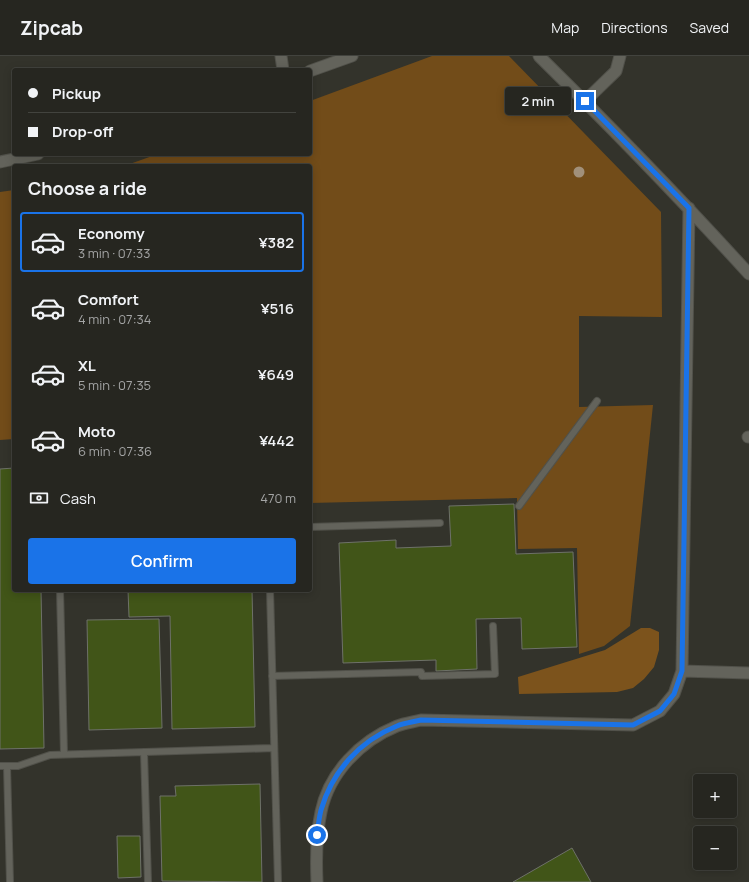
<!DOCTYPE html>
<meta charset="utf-8">
<style>
body{margin:0;font-family:Manrope,sans-serif;background:#32322d;color:#f1f3f6;height:100vh;display:flex;flex-direction:column;font-size:15px;white-space:nowrap}
*{box-sizing:border-box;margin:0}
p{font-size:13px;color:#a4a5a5}
.icon{flex:none;width:22px;height:22px;fill:none;stroke:currentColor;stroke-width:2;stroke-linecap:round;stroke-linejoin:round}
.map{position:relative;flex:1;overflow:hidden}
.details{position:absolute;left:12px;top:108px;width:300px;height:428px;display:flex;flex-direction:column;background:#262620;border-radius:4px;box-shadow:0 2px 10px #0003,0 0 0 1px #42433e}
.details>*{flex:none}
.top-card{position:absolute;left:12px;top:12px;width:300px;height:88px;border-radius:4px;box-shadow:0 2px 10px #0003,0 0 0 1px #42433e;display:grid;align-content:center;height:88px;padding:0 16px;background:#262620}
.buttons{position:absolute;left:693px;top:718px;display:grid;gap:8px}
.buttons a{display:grid;place-items:center;width:44px;height:44px;border-radius:4px;background:#262620;box-shadow:0 2px 10px #0003,0 0 0 1px #42433e;font-size:20px}
.end{position:absolute;width:18px;height:18px;margin:-9px;border:5px solid #1a73e8;background:#fff;box-shadow:0 0 0 2px #fff}
.from{border-radius:50%}
.bubble{position:absolute;height:28px;border-radius:4px;background:#262620;box-shadow:0 2px 10px #0003,0 0 0 1px #42433e;font-size:13px;font-weight:600;line-height:28px;text-align:center}
.top-card b{display:flex;align-items:center;gap:14px;height:38px;font-size:15px}
.top-card b+b{border-top:1px solid #42433e}
.top-card i{width:10px;height:10px;background:#f1f3f6}
ul{padding:0;list-style:none}
li{display:flex;align-items:center;gap:12px;height:60px;margin:0 8px 6px;padding:0 8px;border:2px solid transparent;border-radius:4px}
li div{flex:1}
li b{display:block;font-size:15px}
li em{font-style:normal;font-weight:600}
li.active{border-color:#1a73e8}
li>.icon{width:36px;height:36px;stroke-width:1.5}
h2{padding:0 16px;font-size:18px;line-height:48px}
.pay{display:flex;align-items:center;gap:10px;height:44px;padding:0 16px;font-size:15px}
.pay p{margin-inline-start:auto}
.button{display:flex;gap:8px;margin-top:auto;padding:8px 16px}
.button a{flex:1;height:46px;border-radius:4px;background:#1a73e8;color:#fff;font-size:16px;font-weight:600;line-height:46px;text-align:center}
header{display:flex;align-items:center;gap:24px;box-sizing:border-box;height:56px;padding:0 20px;background:#262620;border-bottom:1px solid #42433e}
header strong{font-size:19px}
nav{display:flex;gap:22px;margin-inline-start:auto;font-size:14px}
.map>svg:first-child{display:block}
.green{fill:#724c19}
.forest{fill:#7c531c}
.building{fill:#415518;stroke:#6e7169}
.lines{fill:none;stroke-linecap:round;stroke-linejoin:round}
.service-casing{stroke:#51514a;stroke-width:8}
.minor-casing{stroke:#51514a;stroke-width:13}
.tertiary-casing{stroke:#51514a;stroke-width:13}
.service{stroke:#63635b;stroke-width:6}
.minor{stroke:#63635b;stroke-width:11}
.tertiary{stroke:#63635b;stroke-width:11}
.tree{fill:#a1907a}
.route{stroke:#1a73e8;stroke-width:5}
</style>
<header>
<strong>Zipcab</strong>
<nav><a>Map</a><a>Directions</a><a>Saved</a></nav>
</header>
<div class="map">
<svg width="749" height="826" viewBox="0 0 749 826">
<rect width="100%" height="100%" fill="#33332b"/>
<path class="green" d="M432,0H509L661,156L662,261L579,260V351L653,349L630,570L604,590L579,598L577,492L518,493L517,442L310,447V110H124L158,98H310V45Z
M14,134V383L0,384V136Z"/>
<path class="forest" d="M641,572H650L659,576V594L654,611L644,623L633,632L617,636L519,638L518,621L605,594Z"/>
<path class="building" d="M14,412V534H41L44,692L0,693V413Z
M514,448L516,498L573,496L577,591L522,593L521,562L476,563L477,613L436,615V604L343,607L339,487L396,484V492L451,490L449,450Z
M128,534H252L255,671L172,673L170,560L129,561Z
M159,563L162,672L89,674L87,564Z
M260,728L262,826L162,825L160,740H176L175,730Z
M117,780H140L141,821L118,822Z
M572,792L591,826H513Z"/>
<g class="lines">
<defs>
<path id="service" d="M519,450L597,345
M310,471L440,467
M60,534L64,698
M270,534L278,826
M272,620L421,616L422,620L495,618L493,570
M144,696L148,826
M0,710H18L50,699L274,692
M7,710L10,826"/>
<path id="minor" d="M281,0L283,14
M585,45L616,15L620,0
M748,381H749"/>
<path id="tertiary" d="M539,0C611,71 681,143 749,218
M310,15L352,0
M0,106L38,98
M682,615L749,617
M317,826C316,803 316,779 321,756C329,717 360,685 397,670C404,667 413,666 421,664L633,669L660,655L674,638L682,615L689,152"/>
</defs>
<use href="#service" class="service-casing"/>
<use href="#minor" class="minor-casing"/>
<use href="#tertiary" class="tertiary-casing"/>
<use href="#service" class="service"/>
<use href="#minor" class="minor"/>
<use href="#tertiary" class="tertiary"/>
</g>
<circle class="tree" cx="579" cy="116" r="5.5"/>
<g class="lines">
<path class="route" d="M317,779C318,771 319,762 321,754C332,716 359,685 397,670C404,667 413,666 421,664L633,669L660,655L674,638L682,615L689,152L585,45"/>
</g>
</svg>
<div class="buttons">
<a>+</a>
<a>−</a>
</div>
<i class="end from" style="left:317px;top:779px"></i>
<i class="end" style="left:585px;top:45px"></i>
<div class="bubble" style="left:505px;top:31px;width:66px">2 min</div>
<div class="top-card">
<b><i class="from"></i>Pickup</b>
<b><i></i>Drop-off</b>
</div>
<section class="details">
<h2>Choose a ride</h2>
<ul>
<li class="active"><svg class="icon" aria-label="car" viewBox="0 0 24 24"><path d="M5 17H2v-5l4-1 3-4h7l3 4 3 1v5h-3M9 17h6M6 11h13"/><circle cx="7" cy="17" r="2"/><circle cx="17" cy="17" r="2"/></svg><div><b>Economy</b><p>3 min · 07:33</p></div><em>¥382</em></li>
<li><svg class="icon" aria-label="car" viewBox="0 0 24 24"><path d="M5 17H2v-5l4-1 3-4h7l3 4 3 1v5h-3M9 17h6M6 11h13"/><circle cx="7" cy="17" r="2"/><circle cx="17" cy="17" r="2"/></svg><div><b>Comfort</b><p>4 min · 07:34</p></div><em>¥516</em></li>
<li><svg class="icon" aria-label="car" viewBox="0 0 24 24"><path d="M5 17H2v-5l4-1 3-4h7l3 4 3 1v5h-3M9 17h6M6 11h13"/><circle cx="7" cy="17" r="2"/><circle cx="17" cy="17" r="2"/></svg><div><b>XL</b><p>5 min · 07:35</p></div><em>¥649</em></li>
<li><svg class="icon" aria-label="car" viewBox="0 0 24 24"><path d="M5 17H2v-5l4-1 3-4h7l3 4 3 1v5h-3M9 17h6M6 11h13"/><circle cx="7" cy="17" r="2"/><circle cx="17" cy="17" r="2"/></svg><div><b>Moto</b><p>6 min · 07:36</p></div><em>¥442</em></li>
</ul>
<div class="pay"><svg class="icon" aria-label="cash" viewBox="0 0 24 24"><path d="M3 7h18v10H3z"/><circle cx="12" cy="12" r="2"/></svg>Cash<p>470 m</p></div>
<div class="button"><a>Confirm</a></div>
</section>
</div>
